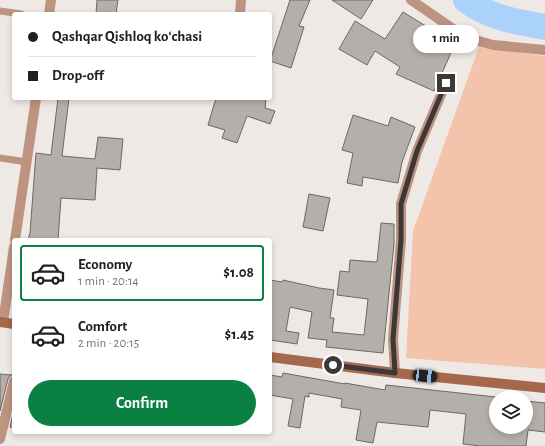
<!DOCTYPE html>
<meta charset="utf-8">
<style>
body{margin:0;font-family:"Alegreya Sans",sans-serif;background:#f6f6f6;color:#202124;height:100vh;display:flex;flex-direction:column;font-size:15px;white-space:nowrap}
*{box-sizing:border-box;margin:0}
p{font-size:13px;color:#757577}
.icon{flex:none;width:22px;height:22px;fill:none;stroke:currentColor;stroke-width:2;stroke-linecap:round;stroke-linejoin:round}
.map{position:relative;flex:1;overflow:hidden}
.drawer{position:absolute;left:12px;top:238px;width:260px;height:196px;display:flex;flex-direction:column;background:#fff;border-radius:4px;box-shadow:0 2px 6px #0003}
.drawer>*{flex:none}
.top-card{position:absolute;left:12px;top:12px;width:260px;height:88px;border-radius:4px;box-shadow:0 2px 6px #0003;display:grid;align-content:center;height:88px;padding:0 16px;background:#fff}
.controls{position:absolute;left:489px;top:390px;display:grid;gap:8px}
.controls a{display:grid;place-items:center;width:44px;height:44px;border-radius:50%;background:#fff;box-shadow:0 2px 6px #0003;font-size:20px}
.end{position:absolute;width:18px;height:18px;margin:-9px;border:5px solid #3b3837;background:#fff;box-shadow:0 0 0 2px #fff}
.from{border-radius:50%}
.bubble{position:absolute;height:28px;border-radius:14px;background:#fff;box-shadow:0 2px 6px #0003;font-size:13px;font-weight:700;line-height:28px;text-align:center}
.car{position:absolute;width:12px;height:24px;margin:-12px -6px;border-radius:5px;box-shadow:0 0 3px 1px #0007;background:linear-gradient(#222 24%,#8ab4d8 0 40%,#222 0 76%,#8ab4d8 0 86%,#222 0)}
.top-card b{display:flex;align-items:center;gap:14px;height:38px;font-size:15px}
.top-card b+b{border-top:1px solid #e0e0e0}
.top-card i{width:10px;height:10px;background:#202124}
ul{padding:7px 0 0;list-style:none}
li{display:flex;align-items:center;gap:12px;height:56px;margin:0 8px 6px;padding:0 8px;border:2px solid transparent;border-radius:4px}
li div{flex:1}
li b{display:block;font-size:15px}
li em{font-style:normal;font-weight:700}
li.on{border-color:#0b8043}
li>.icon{width:36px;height:36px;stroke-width:1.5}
.button{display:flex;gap:8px;margin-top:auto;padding:8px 16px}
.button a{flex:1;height:46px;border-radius:24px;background:#0b8043;color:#fff;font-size:16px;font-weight:700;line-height:46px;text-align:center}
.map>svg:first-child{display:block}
.green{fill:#f4c3ac}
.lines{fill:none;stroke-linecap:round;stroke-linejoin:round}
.river{stroke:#abd2fb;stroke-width:26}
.building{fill:#b5afac;stroke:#6d6865}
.service{stroke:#be9380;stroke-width:7}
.minor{stroke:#be9380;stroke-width:10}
.tertiary{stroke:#be9380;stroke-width:10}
.secondary{stroke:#a5684b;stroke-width:10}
.route{stroke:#3b3837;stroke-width:5}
</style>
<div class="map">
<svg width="545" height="446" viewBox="0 0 545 446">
<rect width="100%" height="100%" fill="#efe9e6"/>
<path class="green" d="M479,47L545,56V369L406,358L413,231Z"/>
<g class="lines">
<path class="river" d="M466,0C489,18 518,22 545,27"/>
</g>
<path class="building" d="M97,0H118L116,14H96Z
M290,0H310L299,26L304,27L291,68L270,61Z
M332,0H373L361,19Z
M403,12L429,28L426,33L454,46L434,91L396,74L400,67L375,51L367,65L339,49L355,21L385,39Z
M58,98H69L62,156L95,159L98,137L123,139L120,170L97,168L95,200L61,198L58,240H28L30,233L36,153L51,155Z
M216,98H266L265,108L275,111L270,124L247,116L237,143L222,138L225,130L208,125Z
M353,115L388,126L391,117L415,127L402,162L398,183L363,177L362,186L347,183L353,153L342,150Z
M309,194L330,198L323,231L303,227Z
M381,223L394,224V244L383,353L326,347L327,340L308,338L312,312L290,307L286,331L299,333L297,344L270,340V280L282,282L283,280L319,288L334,290L330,318H334L332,332L364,335L368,299L337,295L340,271L349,272L350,260L377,262Z
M283,373L345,384V383L385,390L386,385L496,397V427H526V401L545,403V432L528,430L526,446H481L463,444L466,414L430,410L428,427L377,422L373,443L356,440L361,410L341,407L342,399L309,393V397L305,396L300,428L288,426L293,399L270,395V375L282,377Z
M0,374L12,375L9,377L8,379L0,411Z
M14,409V428L10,427Z"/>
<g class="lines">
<path class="service" d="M0,11L21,14
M0,158L27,162"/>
<path class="minor" d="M411,0L465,37L493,45L545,50
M49,14L51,0
M240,14L241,0
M15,240L36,98
M3,322L14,247
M395,373L393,339L401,240V204L417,151L446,83"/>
<path class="tertiary" d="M0,439L14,381"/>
<path class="secondary" d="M0,322L14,324
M270,357L395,373L545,388"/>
</g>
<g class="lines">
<path class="route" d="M333,365L395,373L393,339L401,240V204L417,151L446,83"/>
</g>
</svg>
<div class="controls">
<a><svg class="icon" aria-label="layers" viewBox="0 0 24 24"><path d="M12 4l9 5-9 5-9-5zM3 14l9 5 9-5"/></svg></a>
</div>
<i class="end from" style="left:333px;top:365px"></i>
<i class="end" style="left:446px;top:83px"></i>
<div class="bubble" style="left:413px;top:25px;width:66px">1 min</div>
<i class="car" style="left:425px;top:376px;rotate:96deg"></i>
<div class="top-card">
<b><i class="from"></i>Qashqar Qishloq koʻchasi</b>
<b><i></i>Drop-off</b>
</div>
<section class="drawer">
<ul>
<li class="on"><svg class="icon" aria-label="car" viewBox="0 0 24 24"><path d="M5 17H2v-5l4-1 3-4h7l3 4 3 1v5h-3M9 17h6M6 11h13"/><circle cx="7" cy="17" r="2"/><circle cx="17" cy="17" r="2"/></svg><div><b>Economy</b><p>1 min · 20:14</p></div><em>$1.08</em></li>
<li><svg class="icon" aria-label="car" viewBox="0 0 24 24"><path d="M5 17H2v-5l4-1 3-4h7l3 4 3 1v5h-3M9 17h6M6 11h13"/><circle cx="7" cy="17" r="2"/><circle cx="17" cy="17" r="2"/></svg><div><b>Comfort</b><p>2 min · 20:15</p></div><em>$1.45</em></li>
</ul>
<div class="button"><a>Confirm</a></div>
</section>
</div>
